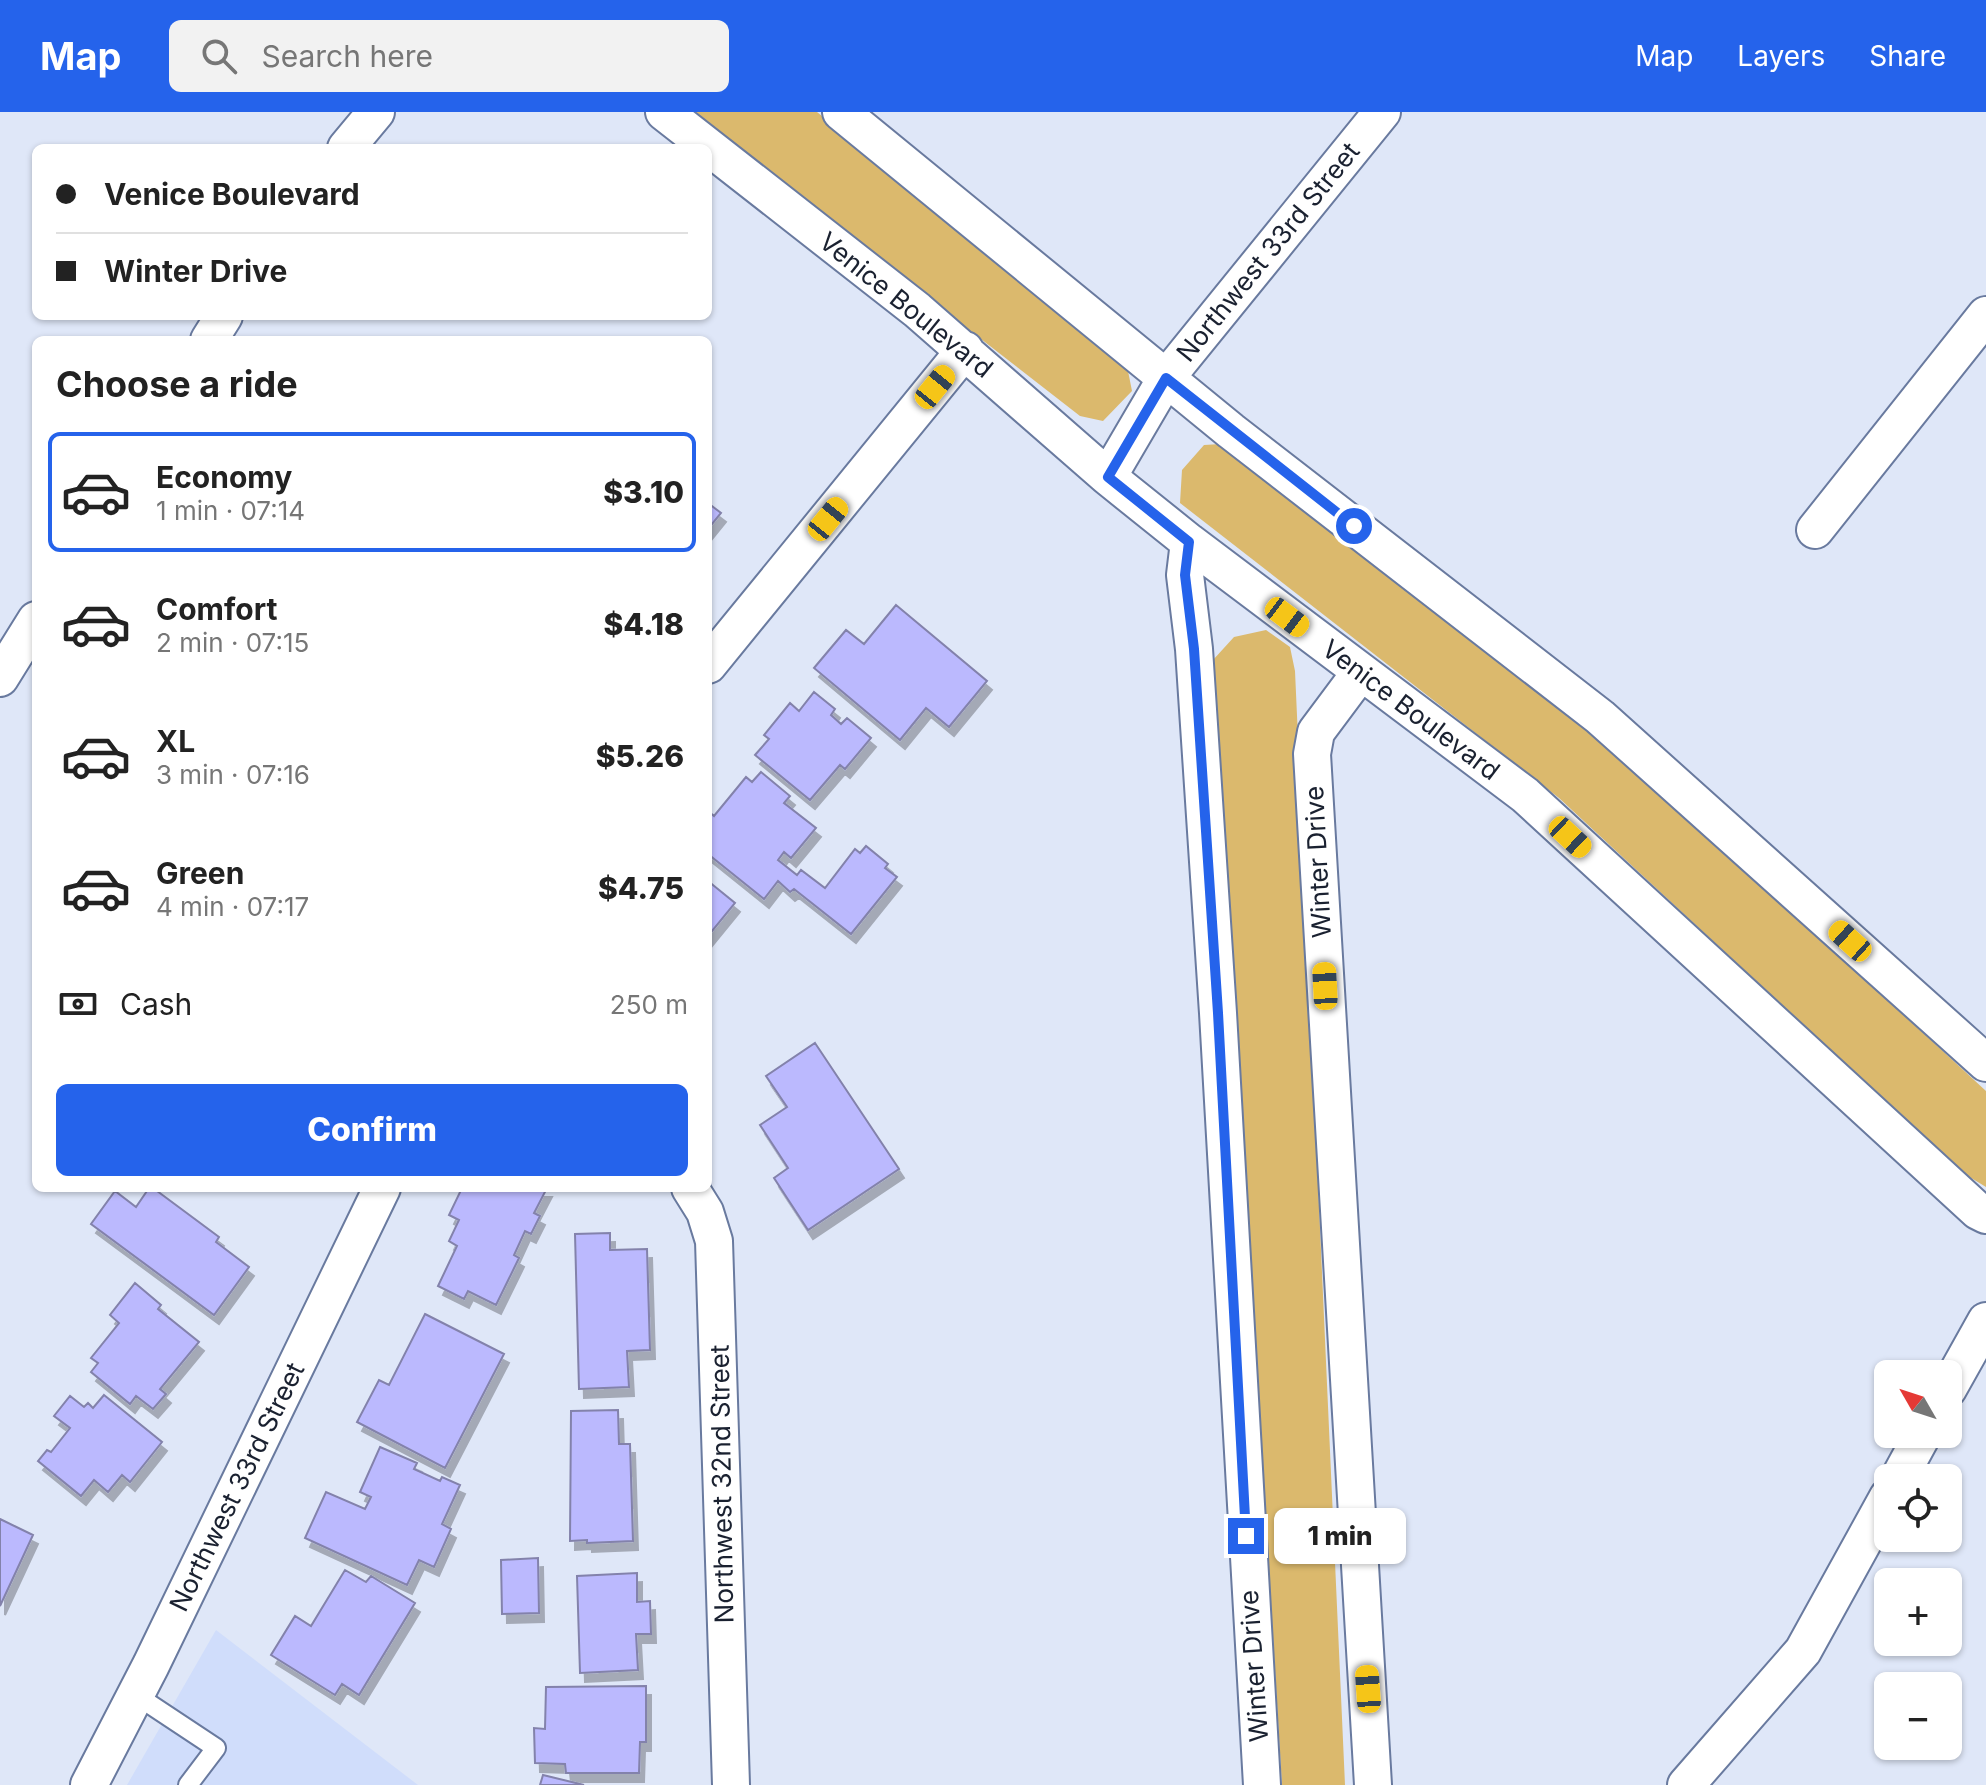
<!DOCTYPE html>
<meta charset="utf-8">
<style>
body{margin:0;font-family:Inter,sans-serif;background:#f2f2f2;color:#222;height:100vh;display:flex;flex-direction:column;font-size:30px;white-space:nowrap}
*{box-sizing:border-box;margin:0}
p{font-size:26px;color:#767676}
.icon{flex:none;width:44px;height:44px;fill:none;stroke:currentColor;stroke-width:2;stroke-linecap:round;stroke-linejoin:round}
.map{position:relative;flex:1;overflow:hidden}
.panel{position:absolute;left:32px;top:224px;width:680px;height:856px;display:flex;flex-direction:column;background:#fff;border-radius:12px;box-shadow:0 2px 6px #0004}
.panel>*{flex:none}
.guide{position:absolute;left:32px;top:32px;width:680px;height:176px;border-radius:12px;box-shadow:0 2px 6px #0004;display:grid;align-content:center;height:176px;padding:0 24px;background:#fff}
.needle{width:52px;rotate:309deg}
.tools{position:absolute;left:1874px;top:1248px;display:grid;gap:16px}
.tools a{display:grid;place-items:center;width:88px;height:88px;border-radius:12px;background:#fff;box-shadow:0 2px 6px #0004;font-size:40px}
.end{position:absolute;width:36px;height:36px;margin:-18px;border:10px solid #2563eb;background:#fff;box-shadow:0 0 0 4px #fff}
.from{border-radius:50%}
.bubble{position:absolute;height:56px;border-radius:12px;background:#fff;box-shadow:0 2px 6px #0004;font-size:26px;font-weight:800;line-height:56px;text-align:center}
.car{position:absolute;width:24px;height:48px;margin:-24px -12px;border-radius:10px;box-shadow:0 0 6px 2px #0007;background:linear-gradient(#f5c518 24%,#345 0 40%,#f5c518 0 76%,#345 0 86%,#f5c518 0)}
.guide b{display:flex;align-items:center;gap:28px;height:76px;font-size:30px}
.guide b+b{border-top:2px solid #e0e0e0}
.guide i{width:20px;height:20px;background:#222}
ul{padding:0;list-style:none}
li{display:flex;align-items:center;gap:24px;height:120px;margin:0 16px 12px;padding:0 8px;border:4px solid transparent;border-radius:12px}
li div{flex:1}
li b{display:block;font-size:30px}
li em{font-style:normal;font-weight:800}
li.on{border-color:#2563eb}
li>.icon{width:72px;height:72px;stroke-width:1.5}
h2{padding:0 24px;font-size:36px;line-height:96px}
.pay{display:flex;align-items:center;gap:20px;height:88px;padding:0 24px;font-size:30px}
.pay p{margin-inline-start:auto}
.primary-button{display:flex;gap:16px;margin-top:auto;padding:16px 24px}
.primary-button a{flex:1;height:92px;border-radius:12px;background:#2563eb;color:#fff;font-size:32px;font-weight:800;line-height:92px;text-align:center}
header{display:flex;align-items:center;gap:48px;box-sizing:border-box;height:112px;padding:0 40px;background:#2563eb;color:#fff}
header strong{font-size:38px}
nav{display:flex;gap:44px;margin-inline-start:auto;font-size:28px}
.search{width:560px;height:72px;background:#f2f2f2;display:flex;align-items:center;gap:20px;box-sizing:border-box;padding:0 28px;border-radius:12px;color:#767676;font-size:30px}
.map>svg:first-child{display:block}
.built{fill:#d0ddfb}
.green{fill:#dbb96d}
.building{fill:#bbb9fe;stroke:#8382ab;stroke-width:2;filter:url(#shadow)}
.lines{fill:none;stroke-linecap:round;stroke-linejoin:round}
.service-casing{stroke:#697a9f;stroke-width:22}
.minor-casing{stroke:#697a9f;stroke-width:40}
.service{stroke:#fff;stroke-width:18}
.minor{stroke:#fff;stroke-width:36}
.route{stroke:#2563eb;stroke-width:10}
.labels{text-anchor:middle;stroke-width:8;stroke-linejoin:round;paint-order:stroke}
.street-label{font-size:26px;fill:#1a2130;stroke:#fff}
</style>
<header>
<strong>Map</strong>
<div class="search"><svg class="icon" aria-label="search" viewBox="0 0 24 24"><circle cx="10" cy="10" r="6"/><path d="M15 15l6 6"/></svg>Search here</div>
<nav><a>Map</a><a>Layers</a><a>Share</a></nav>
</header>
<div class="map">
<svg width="1986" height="1673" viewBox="0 0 1986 1673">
<defs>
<filter id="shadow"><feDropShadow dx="5" dy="9" stdDeviation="0" flood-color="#0004"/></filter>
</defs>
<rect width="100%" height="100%" fill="#dfe7f8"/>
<path class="built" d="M216,1518L418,1673H127Z"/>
<path class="green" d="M696,0H817L1127,254L1132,279L1103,309L1080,304L726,29Z
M1221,332L1619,640L1986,979V1075L1963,1061L1559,686L1180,391L1182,358L1204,333Z
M1266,518L1290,535L1295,559L1345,1673H1282L1213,548L1234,525Z"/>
<path class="building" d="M708,391L721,401L708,417Z
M896,493L987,569L949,615L926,596L900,628L814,556L846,518L864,532Z
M814,580L835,597L831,603L841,612L847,606L871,626L845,657L840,653L810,688L755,643L769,627L764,623L790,591L799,599Z
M761,660L790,684L784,691L816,716L791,746L784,740L778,748L797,763L801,758L825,776L855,737L860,741L866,734L888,752L885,756L897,765L851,822L794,777L790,780L778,769L764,787L708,742V699L714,704L746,665L752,670Z
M708,769L735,791L708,824Z
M815,931L899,1057L808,1118L774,1066L788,1056L760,1013L787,995L766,964Z
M149,1076H153L219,1125L216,1130L249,1155L214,1203L91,1112L115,1079L136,1095Z
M462,1076H547L534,1101L540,1104L531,1122L525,1119L514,1143L519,1146L496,1193L468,1179L464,1187L438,1174L457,1134L449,1129L459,1108L449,1103Z
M610,1121V1138L647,1137L650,1238L627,1239L629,1275L579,1277L575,1122Z
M135,1171L161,1193L158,1197L199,1230L160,1277L166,1282L153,1297L136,1284L130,1292L91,1260L98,1251L91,1246L119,1211L110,1203Z
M425,1202L504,1242L445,1356L357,1310L379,1268L389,1273Z
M104,1283L162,1330L130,1370L122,1363L108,1380L94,1368L81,1384L38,1349L47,1338L51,1340L70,1316L54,1304L70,1284L84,1295L88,1291L93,1296Z
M618,1298L619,1332H630L633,1429L587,1431V1428L570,1429L571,1299Z
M380,1335L417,1351L414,1357L440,1369L442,1365L460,1373L442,1412L451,1417L434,1455L419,1448L407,1473L305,1426L326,1380L365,1397L371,1385L360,1380Z
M0,1407L33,1423L0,1494Z
M538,1446L539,1501L502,1502L501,1448Z
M345,1458L366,1470L371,1464L415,1491L359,1583L342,1572L335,1583L271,1543L295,1504L311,1514Z
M637,1461V1490L650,1489L651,1522H636L638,1558L580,1561L577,1464Z
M646,1574V1630H640L639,1661H566L565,1652L535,1651L534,1616L545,1617L546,1575Z
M543,1663L584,1673H540Z"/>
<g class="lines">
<defs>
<path id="service" d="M136,1583L216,1636L188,1673"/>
<path id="minor" d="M664,0L917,198L1108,365L1189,430L1525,683L1978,1099L1986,1103
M841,0L1231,319L1600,605L1986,951
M346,36L376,0
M209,228L224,204
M1108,365L1166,266L1382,0
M1815,418L1986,203
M1189,430L1185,463L1194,537L1218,901L1262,1673
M708,553L965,238
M1360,561L1316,620L1312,642L1373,1673
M0,566L36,508
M690,1076L705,1100L714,1129L731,1673
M1948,1277L1986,1209
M1899,1366L1923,1322
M89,1673L151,1553L382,1076
M1686,1673L1803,1539L1888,1385"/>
</defs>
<use href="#service" class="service-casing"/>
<use href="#minor" class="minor-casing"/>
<use href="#service" class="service"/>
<use href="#minor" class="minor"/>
</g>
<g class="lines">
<path class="route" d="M1246,1424L1218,901L1194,537L1185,463L1189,430L1108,365L1166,266L1354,414"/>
</g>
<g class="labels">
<g class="street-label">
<text transform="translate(1268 140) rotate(-51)" y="9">Northwest 33rd Street</text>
<text transform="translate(906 193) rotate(39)" y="9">Venice Boulevard</text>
<text transform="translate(1411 598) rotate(37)" y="9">Venice Boulevard</text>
<text transform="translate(1318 750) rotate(-93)" y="9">Winter Drive</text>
<text transform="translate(722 1372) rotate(-91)" y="9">Northwest 32nd Street</text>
<text transform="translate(237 1375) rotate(-64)" y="9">Northwest 33rd Street</text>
<text transform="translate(1254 1554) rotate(-94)" y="9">Winter Drive</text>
</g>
</g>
</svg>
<div class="tools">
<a><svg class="needle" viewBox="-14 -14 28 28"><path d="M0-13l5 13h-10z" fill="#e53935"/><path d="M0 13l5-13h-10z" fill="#767676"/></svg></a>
<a><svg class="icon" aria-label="locate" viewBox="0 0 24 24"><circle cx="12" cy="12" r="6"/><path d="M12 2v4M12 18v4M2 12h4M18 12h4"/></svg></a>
<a>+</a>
<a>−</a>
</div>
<i class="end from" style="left:1354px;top:414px"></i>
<i class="end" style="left:1246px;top:1424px"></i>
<div class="bubble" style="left:1274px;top:1396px;width:132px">1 min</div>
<i class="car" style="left:935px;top:275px;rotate:39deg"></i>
<i class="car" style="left:828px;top:407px;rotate:39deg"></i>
<i class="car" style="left:1287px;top:505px;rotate:127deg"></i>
<i class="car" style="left:1570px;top:725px;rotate:133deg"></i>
<i class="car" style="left:1850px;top:829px;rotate:312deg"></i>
<i class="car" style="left:1325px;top:874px;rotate:357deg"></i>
<i class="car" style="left:1368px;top:1577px;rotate:356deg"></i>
<div class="guide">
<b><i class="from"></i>Venice Boulevard</b>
<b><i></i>Winter Drive</b>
</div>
<section class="panel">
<h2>Choose a ride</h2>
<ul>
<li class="on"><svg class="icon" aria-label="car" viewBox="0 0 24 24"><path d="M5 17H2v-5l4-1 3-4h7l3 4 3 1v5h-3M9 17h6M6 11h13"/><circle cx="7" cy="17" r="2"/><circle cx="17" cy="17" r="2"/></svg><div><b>Economy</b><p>1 min · 07:14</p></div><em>$3.10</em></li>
<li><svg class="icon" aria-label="car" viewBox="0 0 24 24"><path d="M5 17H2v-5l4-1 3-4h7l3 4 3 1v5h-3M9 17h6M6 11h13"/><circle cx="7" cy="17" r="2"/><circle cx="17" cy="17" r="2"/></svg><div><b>Comfort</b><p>2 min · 07:15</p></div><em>$4.18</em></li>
<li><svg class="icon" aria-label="car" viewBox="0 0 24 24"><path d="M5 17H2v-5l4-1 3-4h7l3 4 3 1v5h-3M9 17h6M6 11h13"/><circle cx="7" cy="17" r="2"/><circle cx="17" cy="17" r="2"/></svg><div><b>XL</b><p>3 min · 07:16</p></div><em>$5.26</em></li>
<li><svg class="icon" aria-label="car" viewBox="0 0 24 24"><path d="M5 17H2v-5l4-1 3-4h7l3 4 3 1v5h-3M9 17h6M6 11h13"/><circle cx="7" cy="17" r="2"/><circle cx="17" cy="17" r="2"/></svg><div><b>Green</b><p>4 min · 07:17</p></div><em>$4.75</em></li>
</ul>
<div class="pay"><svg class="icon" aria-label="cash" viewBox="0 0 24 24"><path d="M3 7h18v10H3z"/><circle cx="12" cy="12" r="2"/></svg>Cash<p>250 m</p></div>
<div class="primary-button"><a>Confirm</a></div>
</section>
</div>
